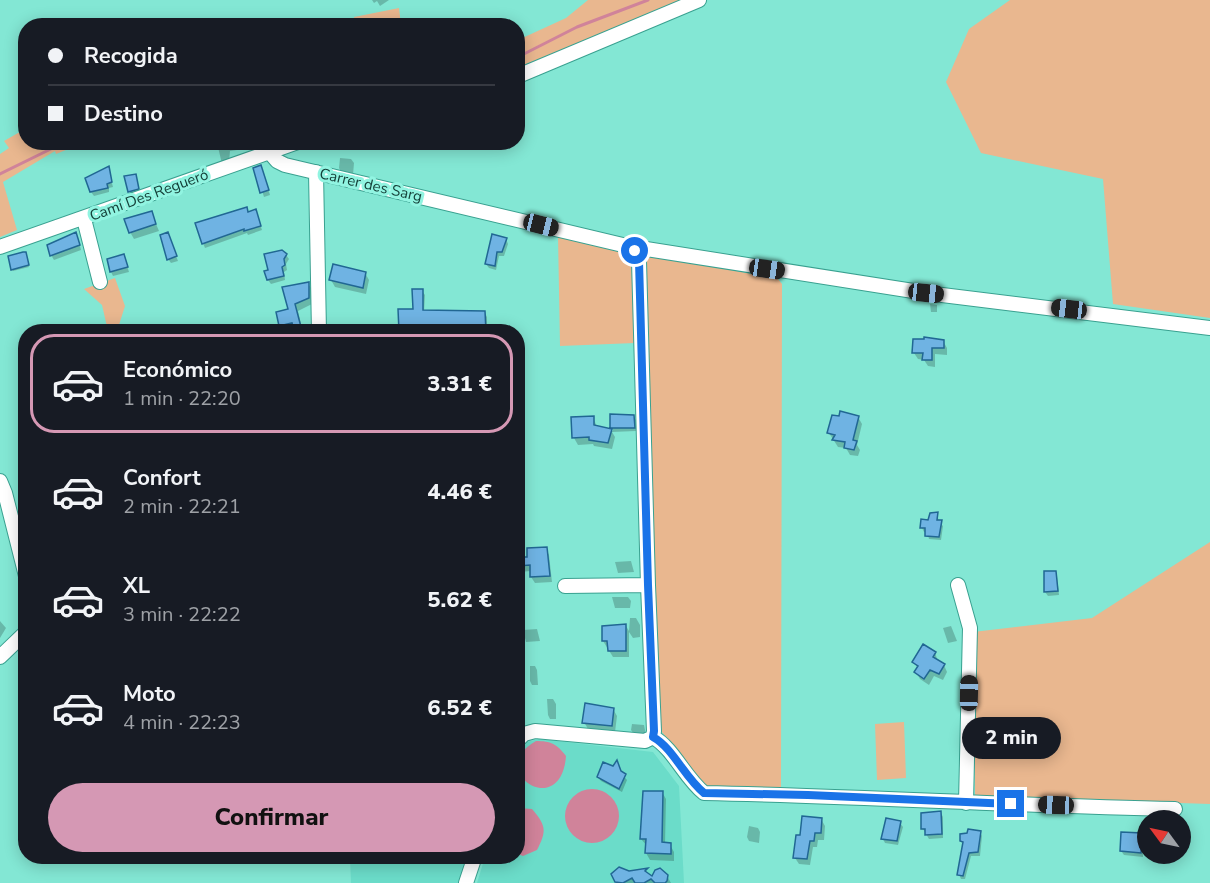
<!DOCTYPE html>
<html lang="es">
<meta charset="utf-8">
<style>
body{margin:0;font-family:"Nunito Sans",sans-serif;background:#242831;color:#f1f3f6;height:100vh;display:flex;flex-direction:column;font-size:22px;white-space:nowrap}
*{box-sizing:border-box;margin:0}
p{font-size:20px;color:#9ea1a6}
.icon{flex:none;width:33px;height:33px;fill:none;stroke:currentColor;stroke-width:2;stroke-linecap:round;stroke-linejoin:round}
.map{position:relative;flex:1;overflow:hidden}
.side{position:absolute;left:18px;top:324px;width:507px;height:540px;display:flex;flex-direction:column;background:#171b24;border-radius:24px;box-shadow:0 3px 15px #0003}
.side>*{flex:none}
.guide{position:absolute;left:18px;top:18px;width:507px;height:132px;border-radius:24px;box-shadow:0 3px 15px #0003;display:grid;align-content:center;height:132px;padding:0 30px;background:#171b24}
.needle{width:39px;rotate:303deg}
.fabs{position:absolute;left:1137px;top:810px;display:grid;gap:12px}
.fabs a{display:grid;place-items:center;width:54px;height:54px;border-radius:50%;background:#171b24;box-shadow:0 3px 15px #0003;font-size:30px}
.end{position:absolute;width:27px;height:27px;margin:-14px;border:8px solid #1a73e8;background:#fff;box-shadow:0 0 0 3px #fff}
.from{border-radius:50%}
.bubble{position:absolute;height:42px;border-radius:21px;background:#171b24;box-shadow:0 3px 15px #0003;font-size:20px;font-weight:800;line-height:42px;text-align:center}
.car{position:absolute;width:18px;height:36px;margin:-18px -9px;border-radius:8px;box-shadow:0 0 4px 2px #0007;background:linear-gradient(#222 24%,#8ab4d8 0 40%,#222 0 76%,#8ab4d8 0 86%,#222 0)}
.guide b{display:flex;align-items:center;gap:21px;height:57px;font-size:22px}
.guide b+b{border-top:2px solid #363941}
.guide i{width:15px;height:15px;background:#f1f3f6}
ul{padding:10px 0 0;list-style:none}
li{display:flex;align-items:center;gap:18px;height:99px;margin:0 12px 9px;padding:0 18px;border:3px solid transparent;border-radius:24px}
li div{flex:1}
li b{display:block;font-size:22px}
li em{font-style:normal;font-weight:800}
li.current{border-color:#d598b4}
li>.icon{width:54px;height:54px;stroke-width:1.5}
.button{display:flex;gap:12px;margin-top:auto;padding:12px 30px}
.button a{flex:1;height:69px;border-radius:36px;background:#d598b4;color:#111;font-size:24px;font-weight:800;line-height:69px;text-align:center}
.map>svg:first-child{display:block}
.built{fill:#6bdcc9}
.green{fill:#e9b78f}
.water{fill:#d0839a}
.shadow{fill:#0003}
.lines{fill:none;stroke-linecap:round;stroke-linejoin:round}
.stream{stroke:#d0839a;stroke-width:3}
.building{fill:#6fb3e3;stroke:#216793;stroke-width:1.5}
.minor-casing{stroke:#39a190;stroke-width:16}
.minor{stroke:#fff;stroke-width:14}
.route{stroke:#1a73e8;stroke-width:8}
.labels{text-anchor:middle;stroke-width:6;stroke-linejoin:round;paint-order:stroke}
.street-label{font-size:15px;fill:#154039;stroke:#91f4e1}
</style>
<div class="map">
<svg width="1210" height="883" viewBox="0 0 1210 883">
<rect width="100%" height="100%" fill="#83e7d4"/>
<path class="built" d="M539,739L653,752L679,786L684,883H477L485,857L518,856V757L527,742Z
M350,857H467L458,883H351Z"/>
<path class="green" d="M588,0H684L612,31L518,67V40L566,18Z
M1010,0H1210V318L1113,304L1103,179L981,153L946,82L969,29Z
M399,8L401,25H356L354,17Z
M25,129L26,142L83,143L56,154L55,151L3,182L17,230L0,237V154L9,148L4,141Z
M558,235L632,253L635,343L560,346Z
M646,254L778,279L782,284L781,789L702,786L659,728Z
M115,278L125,306L118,328L119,331H108L102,305L84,289Z
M1210,542V804L975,796L973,632L1092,618Z
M904,722L906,778L877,780L875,724Z"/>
<path class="water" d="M536,741C551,741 557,744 566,756C561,822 484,770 536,741Z
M565 816a27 27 0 1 1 54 0a27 27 0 1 1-54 0Z
M518,808L532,809C546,825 547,831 537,850L523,856L518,854Z"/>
<path class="shadow" d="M372,0H389L380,6L377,1L374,3Z
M224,142H243L236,143L237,150L230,151L229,162L222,164L218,147L225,146Z
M340,158L351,159L354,163L353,175L341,172L339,168Z
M108,168L113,187L109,188V192L94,196L91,192Z
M255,169L263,171L270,195L264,197Z
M135,176L140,193L131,196L126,177Z
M246,209L249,213L257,215L262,230L248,235L247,233L205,248L203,243Z
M151,212L159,231L134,239L130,232Z
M78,238L81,250L54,260L51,255Z
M169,238L178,261L171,263L168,259Z
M506,239L508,244L504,256H499L496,270L489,268L486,264Z
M26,255L29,267L13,271L9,257Z
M286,255L289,259L286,264L287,270L284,272L285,280L271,284L268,280Z
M124,256L129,272L113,276L111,272Z
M365,273L369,280L366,294L335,287L331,280Z
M308,284L312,289V304L298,311L303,332H297L295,329L283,331L280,325Z
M422,291L425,295L424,312L485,313L487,317V332H400L414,310Z
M930,304L937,305V312H931Z
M943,341L947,348V355L935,354V367L928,366L924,360L918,359L914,353Z
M612,415L633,416L636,420V431L612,432L615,437L612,449L594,446L593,444L578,445L574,438L593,417L597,427L613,431Z
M858,417L862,424L857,445L860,450L858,456L850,455L846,448L838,447L829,433Z
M937,514L939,522L943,526L941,540L929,539L927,532H924L922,528Z
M546,549L549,555L552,582L535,583L531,577V571L519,572L518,558H528Z
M631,561L634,572L618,573L615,562Z
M1055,572L1057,576L1059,595L1048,596L1045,592Z
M612,597H628L631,601L630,608H615Z
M630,618H636L640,625V637L633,638L629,632V657H613L603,641L626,626L629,631Z
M0,621L6,628L0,638Z
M951,626L957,641L948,643L943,628Z
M537,629L540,641L526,642L523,630Z
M935,653L938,661L944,665L947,672L943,680L934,676L929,685L920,679L916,672L918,669L914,662Z
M530,666H535L537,670L538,685H532L530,681Z
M547,699H553L556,704V719H550L548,715Z
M613,709L617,716L615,732L588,729L584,722Z
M632,724L644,725L646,735L634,734L631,730Z
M621,773L627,780L622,792L601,781L598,777Z
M662,792L666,799L665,844L670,845L674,852V861L650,860L646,853L647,846L641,839Z
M941,813L943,817V838L929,839L923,829Z
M821,819L825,826L824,840H818L817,847H813L810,865L799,864L795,858L802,837Z
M900,823L903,827L898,845L885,843L883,839Z
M749,826L758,828L760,832L759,843L749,841L747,837Z
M980,832L982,836L980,856H971L965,879H961L959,874L964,845L961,841Z
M1141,835L1143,839V857L1124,855L1121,851Z
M629,873L653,878L667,876L671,883H616L614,878Z"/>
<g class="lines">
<path class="stream" d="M518,57L577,27L648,0
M0,174L65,142"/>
</g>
<path class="building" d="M261,165L269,190L260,193L253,168Z
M109,166L112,182L107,184L108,188L90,192L85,178Z
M136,174L139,189L128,192L124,176Z
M247,207L248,212L256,209L261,226L244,231V229L202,244L195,223Z
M152,211L156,224L129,233L124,219Z
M76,232L80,245L50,256L47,245Z
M168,232L177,256L167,260L160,235Z
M492,234L507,238L502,252H497L495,266L485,264Z
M282,250L287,254L284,259L285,265L282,267L284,276L267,280L264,271L268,270L264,254Z
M23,252H26L29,265L11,270L8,256Z
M124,254L128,267L110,272L107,259Z
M333,264L366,272L363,288L329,280Z
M309,282V298L295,304L301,327L294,329L292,323L279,326L276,312L288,309L282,287Z
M412,289H423V310L485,311L486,332H399L398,309H413Z
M924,337L944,340V348H932V360H922L923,353H912L913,339H924Z
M840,411L859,416L853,440L857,441L854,450L844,448L845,442L832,440L835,435L827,433L832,415L839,416Z
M610,414L634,415L635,428H610Z
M594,416V425L612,429L608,443L589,440V437L572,438L571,417Z
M938,512L937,520H942L939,537L925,536V528H920L921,519L928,520L930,513Z
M547,547L550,576L530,577V565L518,566V557H527V548Z
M1044,571H1056L1058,591L1044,592Z
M626,624V651H608L607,641H602V626Z
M923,644L936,652L933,657L945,664L939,674L930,670L924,679L914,672L918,666L912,662Z
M585,703L614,708L612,726L582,723Z
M617,760L621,771L626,774L619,789L597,777L603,762L613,766Z
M643,791H663L662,842L671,843V854L645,853L646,839H640Z
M941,811L942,834L925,835V829H921V813Z
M802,816L822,818L821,833H815L814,841H810L807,859L793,858L796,835H800Z
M886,818L901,821L897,841L881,839Z
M968,829L981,831L978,852L969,853L963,876L957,875L963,842L960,841V834L967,833Z
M1121,832L1142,833L1141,853L1120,851Z
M619,867L629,871L648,868L645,871L652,876L655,870L660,868L668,875L667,881L665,883H655L651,879L644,883H635L632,878L623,883L615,882L611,874Z"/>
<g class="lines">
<defs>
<path id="minor" d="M518,76L699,0
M270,153L277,161L285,165L627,246L635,251L639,261L648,585L654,731L653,737L645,741L535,731L524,734L518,740
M316,172L319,332
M84,219L100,282
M627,246L926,293L1210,328
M0,247L298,142
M0,481L5,493L26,576
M958,585L970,628L966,803
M565,586L648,585
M0,657L26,632
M653,737C673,748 685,778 704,793C861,796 1018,806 1175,809
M466,883L475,856"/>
</defs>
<use href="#minor" class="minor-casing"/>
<use href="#minor" class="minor"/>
</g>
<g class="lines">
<path class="route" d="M635,251L639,261L648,585L654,731L653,737C673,748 685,778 704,793L808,795L1011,804"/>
</g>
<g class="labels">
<g class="street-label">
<text transform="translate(371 185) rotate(13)" y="5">Carrer des Sarg</text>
<text transform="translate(149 195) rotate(-20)" y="5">Camí Des Regueró</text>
</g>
</g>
</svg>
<div class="fabs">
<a><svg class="needle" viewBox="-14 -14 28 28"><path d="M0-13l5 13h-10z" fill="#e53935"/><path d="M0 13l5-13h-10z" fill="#9ea1a6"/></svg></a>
</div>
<i class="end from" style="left:635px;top:251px"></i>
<i class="end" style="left:1011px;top:804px"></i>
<div class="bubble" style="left:962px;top:717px;width:99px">2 min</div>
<i class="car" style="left:541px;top:225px;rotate:104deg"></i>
<i class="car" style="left:767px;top:269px;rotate:98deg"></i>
<i class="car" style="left:926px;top:293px;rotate:96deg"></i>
<i class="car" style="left:1069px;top:309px;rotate:277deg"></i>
<i class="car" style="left:969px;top:693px;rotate:1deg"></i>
<i class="car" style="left:1056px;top:805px;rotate:272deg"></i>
<div class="guide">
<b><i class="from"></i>Recogida</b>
<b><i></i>Destino</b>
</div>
<section class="side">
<ul>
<li class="current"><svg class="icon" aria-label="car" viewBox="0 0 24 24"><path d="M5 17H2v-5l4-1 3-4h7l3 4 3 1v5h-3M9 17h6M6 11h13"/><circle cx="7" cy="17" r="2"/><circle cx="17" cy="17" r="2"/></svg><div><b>Económico</b><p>1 min · 22:20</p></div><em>3.31 €</em></li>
<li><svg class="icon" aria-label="car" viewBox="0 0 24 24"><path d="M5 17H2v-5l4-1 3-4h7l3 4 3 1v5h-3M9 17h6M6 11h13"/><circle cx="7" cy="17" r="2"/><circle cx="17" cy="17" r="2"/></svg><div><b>Confort</b><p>2 min · 22:21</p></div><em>4.46 €</em></li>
<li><svg class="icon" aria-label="car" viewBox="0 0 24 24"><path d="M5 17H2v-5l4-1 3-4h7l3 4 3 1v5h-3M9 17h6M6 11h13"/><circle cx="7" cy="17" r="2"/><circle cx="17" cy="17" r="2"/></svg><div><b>XL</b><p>3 min · 22:22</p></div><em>5.62 €</em></li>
<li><svg class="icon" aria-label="car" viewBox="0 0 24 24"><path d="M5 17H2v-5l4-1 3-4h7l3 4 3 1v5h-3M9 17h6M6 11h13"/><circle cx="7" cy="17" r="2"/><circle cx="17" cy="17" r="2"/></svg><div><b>Moto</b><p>4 min · 22:23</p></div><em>6.52 €</em></li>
</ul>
<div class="button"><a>Confirmar</a></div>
</section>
</div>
